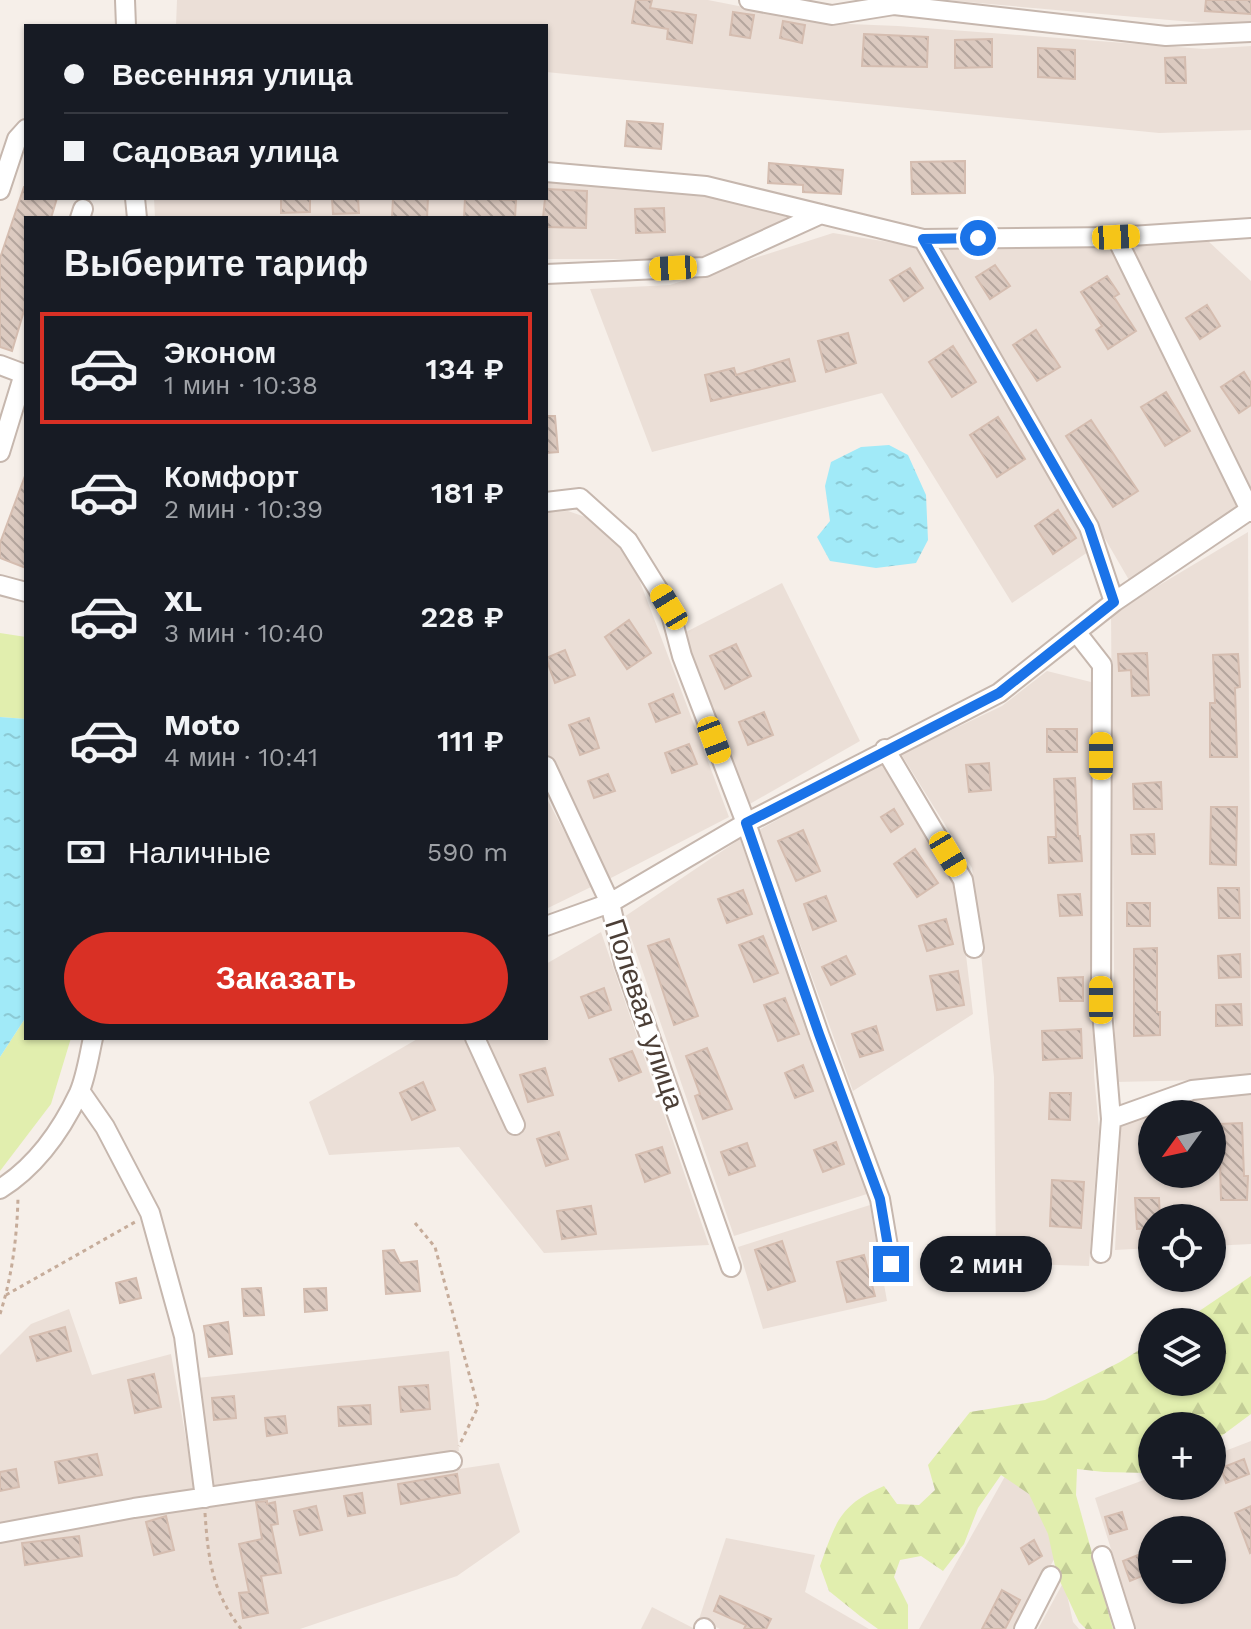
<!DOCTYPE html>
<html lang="ru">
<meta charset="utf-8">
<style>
body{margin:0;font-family:"Work Sans",sans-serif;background:#20242c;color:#f1f3f6;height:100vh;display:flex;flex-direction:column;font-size:30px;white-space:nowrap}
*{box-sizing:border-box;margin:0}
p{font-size:26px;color:#9ea1a6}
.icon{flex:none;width:44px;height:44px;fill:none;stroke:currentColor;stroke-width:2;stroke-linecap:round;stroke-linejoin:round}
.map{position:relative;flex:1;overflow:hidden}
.side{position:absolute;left:24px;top:216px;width:524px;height:824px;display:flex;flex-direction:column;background:#171b24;border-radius:0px;box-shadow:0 2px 6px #0004}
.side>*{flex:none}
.banner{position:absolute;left:24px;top:24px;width:524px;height:176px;border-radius:0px;box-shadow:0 2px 6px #0004;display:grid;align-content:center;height:176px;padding:0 40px;background:#171b24}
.needle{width:52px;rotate:237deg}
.controls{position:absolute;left:1138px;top:1100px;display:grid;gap:16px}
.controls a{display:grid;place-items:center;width:88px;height:88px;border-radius:50%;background:#171b24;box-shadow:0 2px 6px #0004;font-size:40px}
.end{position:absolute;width:36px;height:36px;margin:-18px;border:10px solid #1a73e8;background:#fff;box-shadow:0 0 0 4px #fff}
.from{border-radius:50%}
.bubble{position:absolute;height:56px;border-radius:28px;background:#171b24;box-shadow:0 2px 6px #0004;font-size:26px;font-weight:600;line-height:56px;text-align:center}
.car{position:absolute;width:24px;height:48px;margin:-24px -12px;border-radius:10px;box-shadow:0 0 6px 2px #0007;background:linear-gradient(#f5c518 24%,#345 0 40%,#f5c518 0 76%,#345 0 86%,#f5c518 0)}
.banner b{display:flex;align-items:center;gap:28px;height:76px;font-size:30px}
.banner b+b{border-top:2px solid #363941}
.banner i{width:20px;height:20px;background:#f1f3f6}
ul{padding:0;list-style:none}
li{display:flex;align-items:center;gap:24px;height:112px;margin:0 16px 12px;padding:0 24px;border:4px solid transparent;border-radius:0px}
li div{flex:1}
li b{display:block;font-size:30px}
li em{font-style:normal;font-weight:600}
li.selected{border-color:#d93025}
li>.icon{width:72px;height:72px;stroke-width:1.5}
h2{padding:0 40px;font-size:36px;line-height:96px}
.pay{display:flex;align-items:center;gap:20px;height:88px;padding:0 40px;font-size:30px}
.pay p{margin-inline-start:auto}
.button{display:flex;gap:16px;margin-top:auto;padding:16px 40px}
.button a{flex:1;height:92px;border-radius:48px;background:#d93025;color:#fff;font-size:32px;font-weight:600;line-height:92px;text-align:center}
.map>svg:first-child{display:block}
.residential{fill:#ebdfd7;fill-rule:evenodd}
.green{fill:#e1eeae}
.forest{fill:url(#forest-firs)}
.water{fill:url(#water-ripples)}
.building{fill:url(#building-back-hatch);stroke:#d5bdb0;stroke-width:2}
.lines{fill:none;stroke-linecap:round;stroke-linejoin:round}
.street-casing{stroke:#c6b7ae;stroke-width:22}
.path{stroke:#c6ac9a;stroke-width:3;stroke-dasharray:4 4;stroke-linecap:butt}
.street{stroke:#fff;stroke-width:18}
.route{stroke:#1a73e8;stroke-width:10}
.labels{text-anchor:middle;stroke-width:6;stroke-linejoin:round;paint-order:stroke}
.street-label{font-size:28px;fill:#4b3e36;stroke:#fff}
</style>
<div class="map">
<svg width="1251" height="1629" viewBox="0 0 1251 1629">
<defs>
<pattern id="forest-firs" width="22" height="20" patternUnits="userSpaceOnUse" patternTransform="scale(2)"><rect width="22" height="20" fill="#e1eeae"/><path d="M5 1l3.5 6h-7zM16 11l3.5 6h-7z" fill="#c3cd96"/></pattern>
<pattern id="water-ripples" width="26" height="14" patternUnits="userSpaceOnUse" patternTransform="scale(2)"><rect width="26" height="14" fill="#a1eaf8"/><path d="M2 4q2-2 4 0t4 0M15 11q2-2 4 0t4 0" fill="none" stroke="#8ccad5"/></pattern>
<pattern id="building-back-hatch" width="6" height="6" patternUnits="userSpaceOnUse" patternTransform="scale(2)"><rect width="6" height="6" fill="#dccac0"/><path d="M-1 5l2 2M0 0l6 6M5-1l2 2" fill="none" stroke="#b4a59d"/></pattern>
</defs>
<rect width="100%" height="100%" fill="#f6efe9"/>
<path class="residential" d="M177,0H708L825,23L898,26L1204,49L1251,46V130L1159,133L546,72V26H176Z
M944,0H1251V24L1226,25Z
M546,178L704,194L797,215L699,259H546V218H155L154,198H546Z
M833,233L919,247L1084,533L1088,552L1012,603L882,393L652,452L590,289L670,285Z
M1207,240L1251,281V492L1128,243Z
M935,246H1111L1239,512L1129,580Z
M568,511L594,520L621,546L639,579L729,817L609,879L546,754V512Z
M1248,532L1251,1079L1115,1082L1111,614Z
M782,583L860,741L748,805L684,633Z
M1047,671L1095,683L1094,1075L1099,1128L1089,1266L996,1263L994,1077L972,868L901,754L1002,706Z
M886,760L957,879L973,1014L853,1091L759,830Z
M546,797L593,886L546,909Z
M740,839L867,1194L734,1236L624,917Z
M601,932L709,1245L544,1253L459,1147L329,1155L309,1102L419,1038H546V964Z
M1251,1091V1244L1212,1246V1218H1152V1248L1115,1250L1121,1126L1152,1114V1174H1212V1114H1152L1196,1097Z
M870,1205L887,1301L763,1329L738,1247Z
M69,1309L92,1375L171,1354L195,1490L0,1530V1355L31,1324Z
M449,1351L459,1451L212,1487L197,1378Z
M1251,1441V1629H1136L1095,1498L1152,1477V1486H1212V1456ZM1152,1530H1212V1590H1152Z
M499,1463L520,1532L457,1576L300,1629H0V1538Z
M1008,1471L1044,1489L1058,1552L1016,1629H919Z
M726,1538L815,1555L805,1592L869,1629H720L699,1619Z
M1064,1581L1073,1622L1079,1629H1038Z
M652,1607L695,1629H641Z"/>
<path class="green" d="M0,633L26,637V719L0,717Z
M26,1017V1038H71L51,1104L0,1171V1057Z"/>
<path class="forest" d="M1251,1276V1414L1212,1443V1426H1152V1471L1148,1473L1104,1472L1077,1469L1076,1495L1113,1629H1086L1079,1622L1057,1575L1048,1534L1029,1494L1001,1475L978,1508L964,1544L943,1571L921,1556L900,1560L894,1577L908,1605V1629H878L860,1616L829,1591L820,1566C836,1522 839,1505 884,1486L897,1504L919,1505L935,1490L928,1465L970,1412L1045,1400L1120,1362L1152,1342V1382H1212V1322H1183Z"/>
<path class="water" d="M889,445L908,455L926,495L928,540L916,563L876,568L830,561L817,537L830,521L825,486L831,462L861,447Z
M0,717L26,719V1017L0,1057Z"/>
<path class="building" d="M636,0H652L650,8L696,15L692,43L667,39L668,29L632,23Z
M1206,0H1251V14L1205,11Z
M733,12L754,15L750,38L730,35Z
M783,21L805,25L802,43L780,38Z
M864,34L928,37L927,67L862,66Z
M992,39V67L955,68V40Z
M1038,48L1075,50V79L1038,77Z
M1185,57L1186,83H1166L1165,58Z
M627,121L663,124L661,149L625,146Z
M965,161V193L912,194L911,162Z
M769,163L843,170L841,194L803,192V185L768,183Z
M24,187H26V198H57L51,218H26V304L12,351L0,347V258Z
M546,189L587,191L586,228L546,227V218H543Z
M281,198H310V212L281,213Z
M332,198H358L359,213L333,214Z
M393,198H428L427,218H392Z
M465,198L516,200L515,218H464Z
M664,208L665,232L636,233L635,209Z
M995,265L1010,286L990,299L976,277Z
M910,268L923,288L904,301L890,280Z
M1107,276L1119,294L1114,297L1136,331L1108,349L1096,330L1102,326L1081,292Z
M1207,305L1220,326L1200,339L1186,318Z
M1036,330L1060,367L1037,381L1013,345Z
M848,333L856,363L826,372L818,341Z
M953,346L976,382L952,397L929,362Z
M789,359L795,381L711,401L705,375L734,368L736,375Z
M1244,372L1251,383V405L1239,413L1221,387Z
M1166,392L1190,431L1165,446L1141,407Z
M546,416H555L558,452L546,453Z
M998,417L1025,459L997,477L970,435Z
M1091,420L1138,491L1113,507L1066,436Z
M25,476H26V568L0,558V543Z
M1058,510L1076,538L1053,554L1035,526Z
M629,620L651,653L627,669L605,637Z
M736,644L751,676L725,689L710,656Z
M565,650L575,675L555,683L546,658Z
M1147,653L1149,695L1132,696L1131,670L1119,671L1118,654Z
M1238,654L1240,687L1235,688L1237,757H1210V703H1215L1213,655Z
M673,694L680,713L656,722L649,704Z
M764,712L773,735L748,745L739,722Z
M589,718L599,748L580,755L569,725Z
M1047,729H1077V752H1047Z
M689,744L697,764L672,773L665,753Z
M989,763L991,790L969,792L966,765Z
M608,774L615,791L594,798L588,781Z
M1075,778L1078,836H1080L1082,861L1049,863L1048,837H1056L1054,779Z
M1161,782L1162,809H1134L1133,784Z
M1211,807H1237L1236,865L1210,864Z
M894,809L903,824L891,832L881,817Z
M803,830L820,871L796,881L778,841Z
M1154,834L1155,854H1132L1131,835Z
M915,849L938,883L917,897L894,864Z
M1218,888H1239L1240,918H1219Z
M743,890L752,914L727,923L718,899Z
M1080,894L1082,915L1060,916L1058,895Z
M826,896L836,921L813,930L804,904Z
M1127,903H1150V926H1127Z
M946,919L953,944L927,951L919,926Z
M763,936L778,973L754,982L739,945Z
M669,939L698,1016L674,1025L648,946Z
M1157,948V1012H1160V1035L1134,1036V949Z
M1240,954L1241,977L1219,978L1218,956Z
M846,956L855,974L831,985L822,967Z
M958,971L964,1005L937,1010L930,976Z
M1083,977V1001H1060L1058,978Z
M604,988L611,1010L589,1018L581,997Z
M785,998L799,1034L778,1041L764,1005Z
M1241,1004L1242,1025L1216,1026V1005Z
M876,1026L883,1050L860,1057L852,1034Z
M1081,1029L1082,1058L1043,1060L1042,1031Z
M707,1048L732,1109L703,1119L695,1096L700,1094L686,1056Z
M632,1051L641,1072L619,1081L610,1059Z
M803,1065L813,1091L795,1098L785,1073Z
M545,1068L553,1095L528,1102L520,1075Z
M423,1082L435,1110L412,1120L400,1093Z
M1050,1093H1071L1070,1120L1049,1119Z
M1242,1123L1244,1176H1248L1247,1200H1221L1219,1124Z
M559,1132L568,1159L546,1166L537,1139Z
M836,1142L844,1164L823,1172L814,1150Z
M747,1143L755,1166L729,1175L721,1152Z
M662,1147L670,1173L645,1182L636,1155Z
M1052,1180L1084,1182L1081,1228L1050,1226Z
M1135,1198H1159L1160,1218H1152V1228L1137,1229Z
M591,1206L596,1234L562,1239L557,1211Z
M782,1241L795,1281L768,1290L755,1250Z
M394,1250L400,1263L417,1261L420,1291L386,1294L383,1251Z
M864,1255L875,1296L847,1302L837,1262Z
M136,1278L141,1298L120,1303L116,1283Z
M261,1288L264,1315L244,1316L242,1289Z
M326,1288L327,1310L305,1312L304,1289Z
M228,1322L232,1354L209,1357L204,1326Z
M65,1327L71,1351L37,1361L30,1337Z
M154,1374L161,1407L135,1413L128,1380Z
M428,1385L430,1409L401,1412L399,1387Z
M234,1396L236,1418L214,1420L212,1398Z
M370,1405L371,1424L339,1426L338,1407Z
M285,1416L287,1433L267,1436L265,1418Z
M97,1454L102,1475L59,1483L55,1462Z
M1244,1459L1249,1474L1226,1483L1221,1468Z
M16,1469L19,1487L0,1491V1472Z
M457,1474L460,1493L401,1504L398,1484Z
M362,1493L365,1513L348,1516L344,1496Z
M267,1501V1504L275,1502L278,1524L271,1525L281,1573L261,1576L268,1613L243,1618L239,1593L249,1592L239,1544L262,1539L256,1502Z
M316,1506L322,1530L300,1535L294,1511Z
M1251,1506V1552L1250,1553L1235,1513Z
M1122,1512L1127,1529L1110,1534L1105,1517Z
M166,1516L174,1550L154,1555L146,1522Z
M79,1536L82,1556L25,1565L22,1543Z
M1034,1540L1042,1556L1029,1564L1021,1548Z
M1138,1555L1147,1574L1130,1581L1123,1561Z
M1002,1590L1020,1600L1005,1629H982Z
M720,1596L771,1619L766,1629H744L746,1625L714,1611Z"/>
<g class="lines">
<defs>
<path id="street" d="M125,0L126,26
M749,0L832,15L894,5L1166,36L1251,32
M546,172L706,186L923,239L1116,237L1251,228
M0,190L17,139L26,129
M135,198L137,218
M80,218L83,209
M1116,237L1251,512
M923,239L1089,527L1114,602
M546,274L705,267L821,214
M0,365L24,374L0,452
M546,502L580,498L628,541L669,607L682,656L746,823L819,1034L880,1199L891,1264
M0,585L26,592
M1077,633L1102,665L1101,1000L1111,1119L1101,1253
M885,749L963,880L974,948
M546,766L610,903L624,963L731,1267
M546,926L610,903L746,823L999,693L1114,602L1251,509
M475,1038L515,1125
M80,1091L105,1127L150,1213L184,1336L205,1498
M1111,1119L1192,1090L1251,1084
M0,1189C35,1167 61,1131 79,1093C86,1077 89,1056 93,1038
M0,1533L134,1508L452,1461
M1102,1556L1125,1629
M704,1628L705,1629
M1024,1629L1051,1576"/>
</defs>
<use href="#street" class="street-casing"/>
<path class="path" d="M415,1223L435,1247L478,1407L459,1446
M6,1295L135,1222
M0,1314C12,1277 17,1237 18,1198
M205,1513C208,1558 212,1592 241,1629"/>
<use href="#street" class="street"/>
</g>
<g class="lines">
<path class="route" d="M891,1264L880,1199L819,1034L746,823L999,693L1114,602L1089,527L923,239L978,238"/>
</g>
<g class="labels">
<g class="street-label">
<text transform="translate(645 1014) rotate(72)" y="10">Полевая улица</text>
</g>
</g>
</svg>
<div class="controls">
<a><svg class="needle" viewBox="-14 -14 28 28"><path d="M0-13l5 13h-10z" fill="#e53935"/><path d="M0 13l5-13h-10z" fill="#9ea1a6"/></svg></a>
<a><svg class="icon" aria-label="locate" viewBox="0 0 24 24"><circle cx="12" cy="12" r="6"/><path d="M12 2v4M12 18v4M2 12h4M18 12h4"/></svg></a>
<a><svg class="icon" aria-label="layers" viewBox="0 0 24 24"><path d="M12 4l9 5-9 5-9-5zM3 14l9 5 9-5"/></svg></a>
<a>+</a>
<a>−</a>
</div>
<i class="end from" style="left:978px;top:238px"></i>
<i class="end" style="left:891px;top:1264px"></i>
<div class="bubble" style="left:920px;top:1236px;width:132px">2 мин</div>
<i class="car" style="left:1116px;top:237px;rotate:87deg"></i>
<i class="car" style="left:673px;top:268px;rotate:267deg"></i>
<i class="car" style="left:669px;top:607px;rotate:329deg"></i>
<i class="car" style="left:714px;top:740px;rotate:159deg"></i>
<i class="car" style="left:1101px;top:756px;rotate:0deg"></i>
<i class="car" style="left:948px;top:854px;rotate:149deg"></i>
<i class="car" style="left:1101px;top:1000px;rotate:0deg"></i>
<div class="banner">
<b><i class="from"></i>Весенняя улица</b>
<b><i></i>Садовая улица</b>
</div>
<section class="side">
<h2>Выберите тариф</h2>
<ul>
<li class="selected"><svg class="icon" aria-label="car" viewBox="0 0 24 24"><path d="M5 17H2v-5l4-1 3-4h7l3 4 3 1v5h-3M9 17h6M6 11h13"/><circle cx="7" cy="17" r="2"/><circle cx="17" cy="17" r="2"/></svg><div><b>Эконом</b><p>1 мин · 10:38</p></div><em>134 ₽</em></li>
<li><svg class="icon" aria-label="car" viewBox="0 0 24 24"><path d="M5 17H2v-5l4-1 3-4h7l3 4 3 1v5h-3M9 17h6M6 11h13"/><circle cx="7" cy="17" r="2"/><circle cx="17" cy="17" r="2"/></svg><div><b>Комфорт</b><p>2 мин · 10:39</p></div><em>181 ₽</em></li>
<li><svg class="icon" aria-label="car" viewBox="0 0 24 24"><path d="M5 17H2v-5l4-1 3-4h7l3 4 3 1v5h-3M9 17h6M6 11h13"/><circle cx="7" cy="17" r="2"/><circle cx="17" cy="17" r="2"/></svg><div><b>XL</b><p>3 мин · 10:40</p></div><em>228 ₽</em></li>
<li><svg class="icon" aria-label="car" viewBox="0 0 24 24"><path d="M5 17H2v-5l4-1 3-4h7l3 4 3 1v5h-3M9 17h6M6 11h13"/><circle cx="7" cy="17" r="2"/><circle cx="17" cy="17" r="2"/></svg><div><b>Moto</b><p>4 мин · 10:41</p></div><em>111 ₽</em></li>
</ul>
<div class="pay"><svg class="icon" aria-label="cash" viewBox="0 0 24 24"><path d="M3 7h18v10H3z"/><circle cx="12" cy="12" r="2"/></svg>Наличные<p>590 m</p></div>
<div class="button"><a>Заказать</a></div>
</section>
</div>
